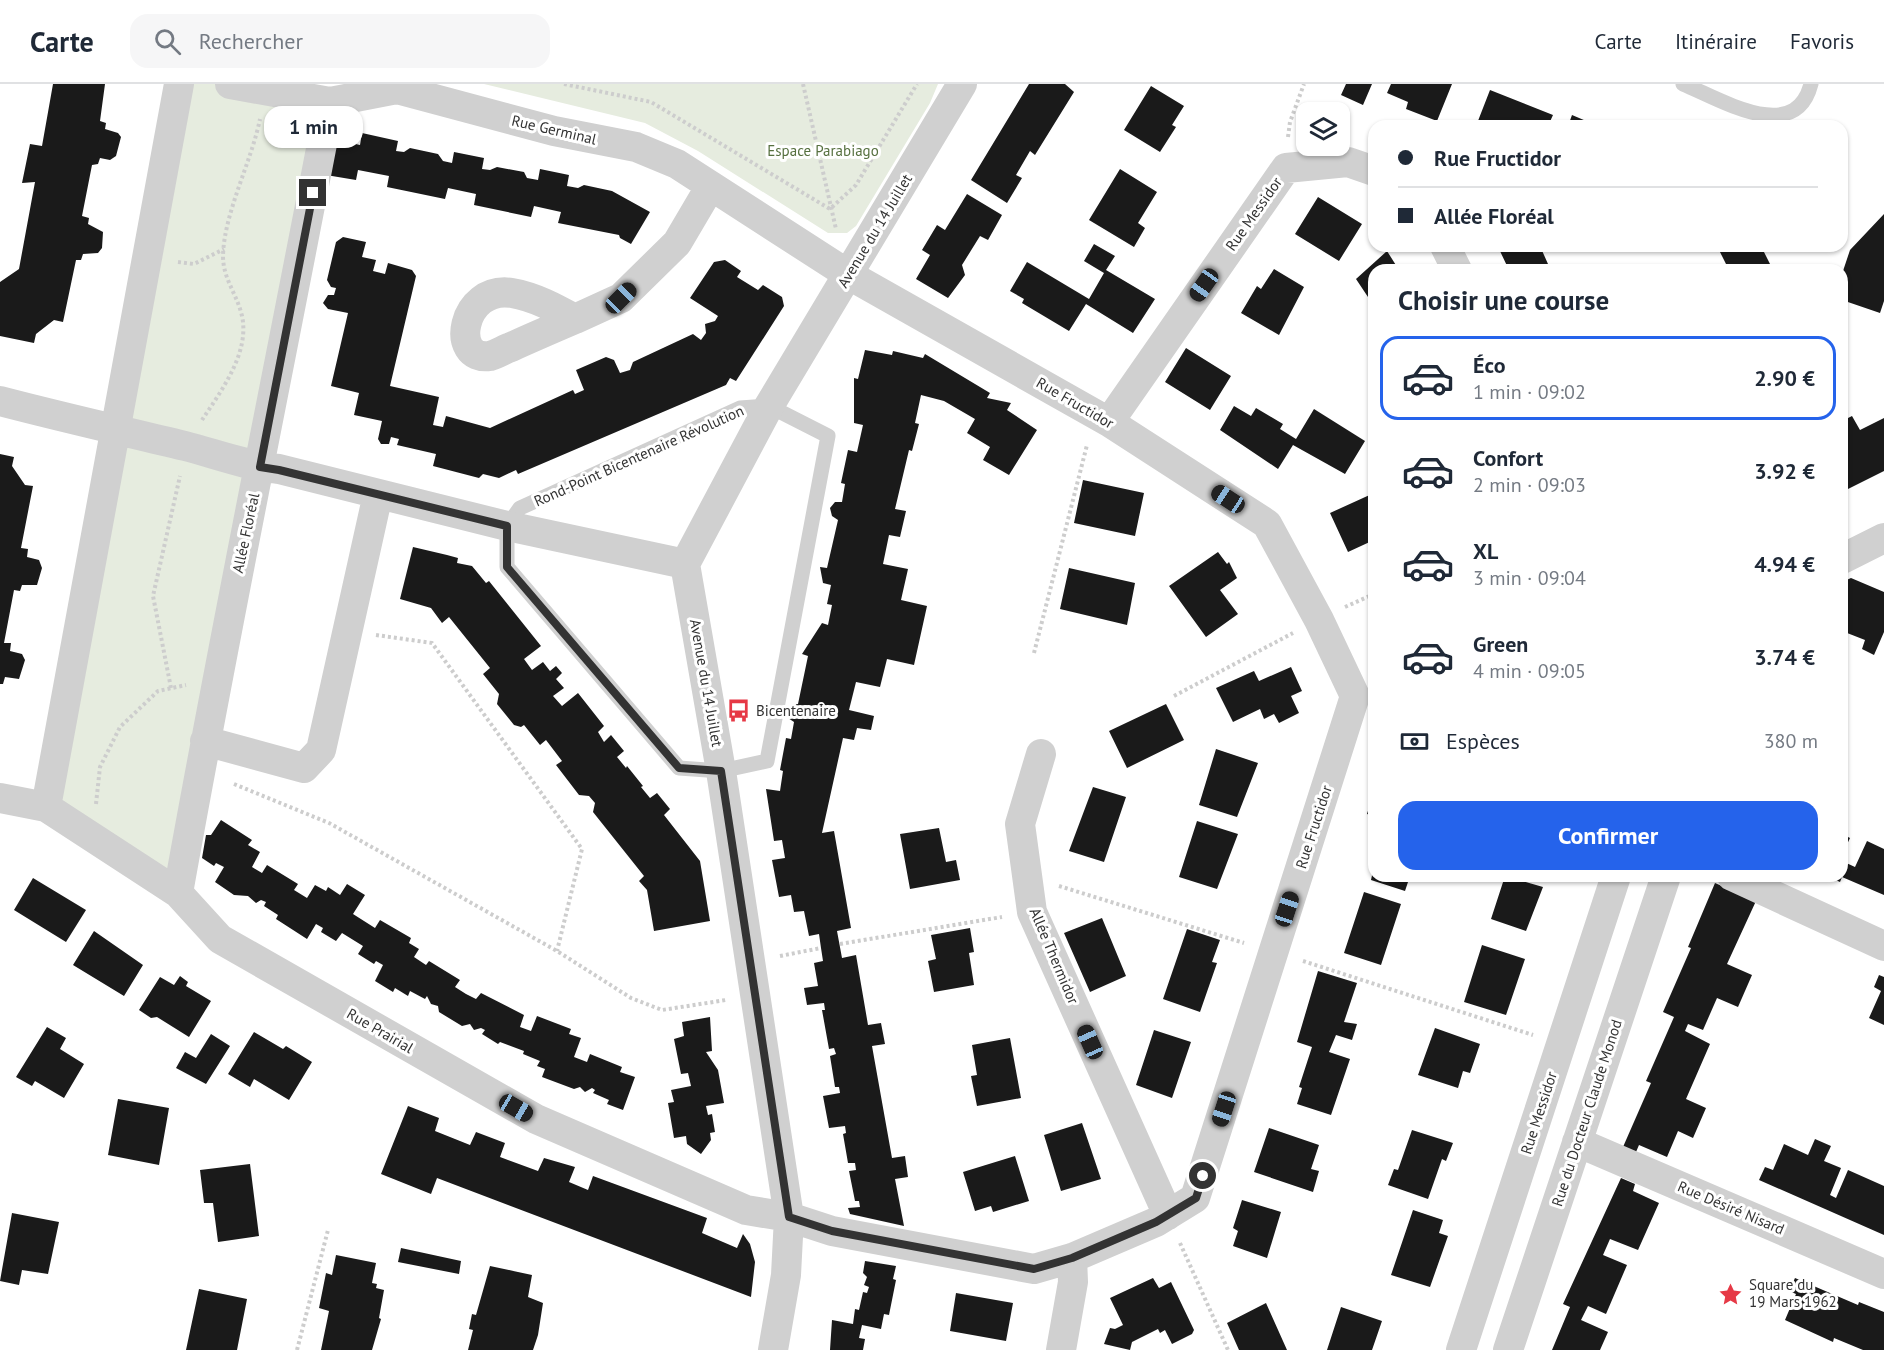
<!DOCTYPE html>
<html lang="fr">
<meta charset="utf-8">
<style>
body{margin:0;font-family:"PT Sans",sans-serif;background:#f6f6f7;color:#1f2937;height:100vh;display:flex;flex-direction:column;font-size:22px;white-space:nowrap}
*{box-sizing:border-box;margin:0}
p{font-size:20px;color:#747a83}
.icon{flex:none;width:33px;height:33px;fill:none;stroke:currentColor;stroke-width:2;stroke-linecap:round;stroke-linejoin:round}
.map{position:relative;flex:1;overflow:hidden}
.sheet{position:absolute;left:1368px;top:180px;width:480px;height:618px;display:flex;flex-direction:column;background:#fff;border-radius:18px;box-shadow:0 2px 4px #0004}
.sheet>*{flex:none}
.banner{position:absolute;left:1368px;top:36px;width:480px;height:132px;border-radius:18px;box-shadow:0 2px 4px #0004;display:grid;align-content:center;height:132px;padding:0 30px;background:#fff}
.fabs{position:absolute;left:1296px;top:18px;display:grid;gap:12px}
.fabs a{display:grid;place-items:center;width:54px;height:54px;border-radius:12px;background:#fff;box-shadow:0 2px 4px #0004;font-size:30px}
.end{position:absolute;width:27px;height:27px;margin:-14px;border:8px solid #333;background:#fff;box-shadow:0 0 0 3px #fff}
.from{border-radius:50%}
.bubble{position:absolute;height:42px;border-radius:18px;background:#fff;box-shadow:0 2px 4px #0004;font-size:20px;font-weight:600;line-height:42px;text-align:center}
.car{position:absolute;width:18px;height:36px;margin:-18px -9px;border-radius:8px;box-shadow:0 0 4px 2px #0007;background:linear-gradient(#222 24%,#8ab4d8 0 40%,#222 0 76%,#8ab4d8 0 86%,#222 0)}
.banner b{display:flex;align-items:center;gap:21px;height:57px;font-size:22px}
.banner b+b{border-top:2px solid #e0e1e3}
.banner i{width:15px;height:15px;background:#1f2937}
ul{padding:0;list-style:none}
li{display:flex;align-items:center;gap:18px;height:84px;margin:0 12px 9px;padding:0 18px;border:3px solid transparent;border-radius:18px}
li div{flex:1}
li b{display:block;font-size:22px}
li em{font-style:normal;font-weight:600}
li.active{border-color:#2563eb}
li>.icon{width:54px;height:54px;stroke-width:1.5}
h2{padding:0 30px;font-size:27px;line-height:72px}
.pay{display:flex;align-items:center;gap:15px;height:66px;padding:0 30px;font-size:22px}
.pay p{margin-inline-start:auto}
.button{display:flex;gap:12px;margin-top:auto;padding:12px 30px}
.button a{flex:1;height:69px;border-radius:18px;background:#2563eb;color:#fff;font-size:24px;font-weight:600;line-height:69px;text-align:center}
header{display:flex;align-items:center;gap:36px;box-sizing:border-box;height:84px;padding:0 30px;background:#fff;border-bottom:2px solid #e0e1e3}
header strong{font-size:28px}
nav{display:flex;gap:33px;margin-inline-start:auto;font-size:21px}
.search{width:420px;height:54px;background:#f6f6f7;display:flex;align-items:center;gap:15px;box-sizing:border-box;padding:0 21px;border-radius:18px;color:#747a83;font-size:22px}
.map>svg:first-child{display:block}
.green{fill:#e6ecdf}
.building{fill:#1a1a1a}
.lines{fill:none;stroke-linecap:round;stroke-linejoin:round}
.path{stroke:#cdcdcd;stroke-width:4;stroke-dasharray:3 3;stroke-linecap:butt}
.service{stroke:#d0d0d0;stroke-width:15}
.minor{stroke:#d0d0d0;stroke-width:30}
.route{stroke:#333;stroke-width:8}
.labels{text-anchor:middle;stroke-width:6;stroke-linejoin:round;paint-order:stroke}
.street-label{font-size:15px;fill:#333;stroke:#fff}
.park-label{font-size:15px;fill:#56703f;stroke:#fff}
.poi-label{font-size:15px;fill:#333;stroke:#fff;text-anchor:start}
</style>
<header>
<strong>Carte</strong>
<div class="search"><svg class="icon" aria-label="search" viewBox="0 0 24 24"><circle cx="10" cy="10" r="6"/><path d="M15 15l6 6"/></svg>Rechercher</div>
<nav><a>Carte</a><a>Itinéraire</a><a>Favoris</a></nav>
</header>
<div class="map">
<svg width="1884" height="1266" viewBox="0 0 1884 1266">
<rect width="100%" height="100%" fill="#fff"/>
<path class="green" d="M179,0H230L330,18L178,809L46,723Z
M484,0H938L930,19L856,142L847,149H828L698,67L645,39Z"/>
<path class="building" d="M53,0H105L100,37L106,39L105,45L118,49L121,53L116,72L110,76L100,74L98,80L92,81L82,132L89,134L88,140L103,148L102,164L98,169L83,170L81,176H76L63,238L54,236L36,250L34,259L0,252V198L19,185L35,98L22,99L30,60L42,62Z
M1029,0H1065L1074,8L1035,71L1030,67L1016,91L1022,94L1007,119L971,96Z
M1346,0H1372L1363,21L1341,11Z
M1391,0H1452L1437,37L1406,25L1408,18L1387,9Z
M1151,2L1184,22L1172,41L1176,43L1160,68L1124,46Z
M1490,6L1553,31L1548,42H1476Z
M1572,31L1598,42H1568Z
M362,49L398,57L396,67L404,68L410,64L438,70L443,77L452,79L454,68L484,74L482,85L490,86L497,83L524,88L527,94L538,96L540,85L569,91L567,102L578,104L584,101L612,107L650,128L631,160L620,154L619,151L558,139L561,128L534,122L531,133L474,121L476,110L448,104L445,115L387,103L389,92L358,86L356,96L326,91L333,51L348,54L351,59L360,61Z
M1120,85L1157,108L1138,139L1145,144L1134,163L1089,136Z
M967,110L1002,131L988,156L980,152L962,181L965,191L948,214L916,195L930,171L922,166L937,141L945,146Z
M1318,113L1362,140L1339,177L1295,150Z
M1884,130V217L1880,229L1842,216V190L1850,166Z
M343,153L366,158L362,173L376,176L373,187L385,190L388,179L412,186L416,192L390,302L439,313L433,341L443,343L446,332L490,344L573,306L575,310L584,306L576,286L606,273L614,276L620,289L630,286L633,278L693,250L701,256L706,249L705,240L715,237L718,232L690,214L714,178L725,176L741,187L737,193L758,206L763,201L782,213L784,222L736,297L730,294L726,301L518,390L516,386L499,394L483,390L479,394L433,382L436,370L397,361L399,355L391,353L389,360H381L378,355L382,337L354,331L359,309L331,302L348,229L328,225L323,219L328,211H334L336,204L331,203L327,196L336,158Z
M1094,160L1115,172L1106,186L1155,215L1133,249L1086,220L1069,247L1022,219L1024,215L1010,207L1027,178L1089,215L1104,189L1084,177Z
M1494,162H1540L1548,180L1535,186H1509L1499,165L1496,167Z
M1717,162H1761L1773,186H1729Z
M1387,167L1399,186H1374V222L1356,195Z
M1274,185L1304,203L1279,251L1241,229L1257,202L1261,205Z
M1186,264L1231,292L1210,326L1165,298Z
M865,266L892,271L893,267L923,274L925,270L990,309L987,314L1011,319L1007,326L1037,346L1009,391L983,376L990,363L967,349L975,335L944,317L921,311L915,339L919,340L912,367L909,366L895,425L906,427L900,453L889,451L883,480L908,485L901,516L927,522L914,581L887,575L880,603L856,598L849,626L874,632L871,646L857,644L854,656L843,654L822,749L834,747L851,844L837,847L842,874L856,871L868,941L881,939L885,960L872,962L892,1074L905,1072L908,1093L895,1095L904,1142L850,1130L848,1124L860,1123L859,1117H855L849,1087L856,1086L855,1079H848L843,1050L846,1049L845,1042L829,1044L823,1012L840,1009L839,1003H835L830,972L836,970L834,964L829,965L822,926H825L824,919L807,921L804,904L818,902L814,879L823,877L821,864L819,850L809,852L804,827L794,828L791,811L779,813L772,776L785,774L782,756L774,757L766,705L780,707L783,687L780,686L786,654L791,655L794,638L788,634L786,627L791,621L798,620L808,572L802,570L822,539L828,541L832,521L827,520L831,501L823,499L820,483L827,484L838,436L832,432L830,424L835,418H842L845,400L841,399L848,366L857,368L863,341L854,339V294L858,295Z
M1234,322L1251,332L1256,324L1283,340L1280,345L1296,355L1314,325L1365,357L1345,390L1293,361L1278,385L1220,346Z
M1852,332L1860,346L1884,334V387L1844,407L1842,355L1846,353L1842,337Z
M0,370L14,373L12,382L25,401L33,402L21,464L28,465L27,473L39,476L42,484L37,501H22L20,507L14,506L4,559H11L10,567L22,570L25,576L19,595L5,593L3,600H0Z
M1083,396L1144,409L1135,452L1074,439Z
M1374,409V456L1348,468L1330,429Z
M413,463L447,471L458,474L457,479L472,482L486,499L489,497L541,562L524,575L532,586L543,578L550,587L556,582L562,589L556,595L564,604L553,612L562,622L578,609L604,642L598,648L604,658L611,651L624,667L617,673L626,684L627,682L643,702L641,703L650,714L657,709L670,725L664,731L700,777L710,837L654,847L647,806L639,797L644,792L593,728L595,719L589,712L579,711L556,681L562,677L546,656L540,661L524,641L521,643L514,641L497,620L499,610L483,590L490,584L449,533L442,539L431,524L400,515Z
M1218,468L1227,480L1229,478L1237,494L1220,506L1238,530L1206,553L1169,502Z
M1069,484L1135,499L1127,541L1060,525Z
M1851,494L1884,508V548L1874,571L1862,565L1865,556L1842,547V521L1848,522L1842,520V498Z
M1291,583L1302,607L1291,612L1299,629L1279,639L1274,630L1264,635L1260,625L1233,638L1216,604L1254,587L1259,597Z
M1166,620L1184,656L1127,684L1109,647Z
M1216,665L1258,679L1237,733L1199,721Z
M1093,703L1126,713L1104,778L1069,767Z
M1373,711H1374V732L1367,730Z
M221,736L252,756L248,761L260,768L252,783L262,789L267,781L298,800L294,806L307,814L315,801L326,807L328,803L340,811L347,800L365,811L353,830L375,844L380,836L411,854L409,859L419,865L414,873L426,881L429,877L460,896L455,903L466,910L476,915L481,909L524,931L520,943L531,947L537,932L571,945L569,950L581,954L574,973L587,978L590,970L622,983L620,988L635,993L623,1026L607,1020L609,1016L593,1009L595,1006L592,1004L585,1008L580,1003L574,1005L542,993L545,985L537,982L540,977L523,970L524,967L500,958L498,960L482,950L485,946L481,944L474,946L470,940L462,942L439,928L438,922L431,920L427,912L425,915L410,907L408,912L395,904L393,908L375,897L383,881L376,877L374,880L358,870L363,862L342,849L336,857L321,848L323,844L316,840L307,855L276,835L278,831L264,822L266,818L261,816L256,819L248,812L234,811L215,798L224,783L216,779L214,782L202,774L206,751H211Z
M1197,737L1238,750L1217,805L1179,793Z
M939,744L946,778L956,776L960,796L910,805L900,750Z
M1842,750L1850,754L1842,771Z
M1867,757L1884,765V811L1842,793L1840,798L1827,792H1842V777L1855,783Z
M1373,787L1374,792H1410L1405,807L1371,796Z
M1505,792L1543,803L1526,847L1491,835Z
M33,794L86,826L66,858L14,826Z
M1715,799L1756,817L1727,880L1752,891L1738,923L1717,914L1703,946L1688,940L1685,947L1710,960L1686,1015L1706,1024L1693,1054L1678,1047L1667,1073L1639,1061L1636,1068L1623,1063L1651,999L1646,997L1674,933L1663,928L1691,864L1688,863Z
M1364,808L1401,820L1381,881L1344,869Z
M1102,834L1126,892L1090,908L1064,849Z
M970,844L974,868L969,869L974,901L934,908L928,877L936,875L931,851Z
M1187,845L1220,856L1212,878L1217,879L1200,928L1163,915Z
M94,847L143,881L124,912L73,881Z
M1482,861L1525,875L1506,931L1464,918Z
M1318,887L1357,899L1344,938L1357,940L1352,956L1336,951L1329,968L1350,975L1331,1031L1297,1020L1302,1004L1299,1003L1312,963L1297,958Z
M1879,891L1884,893V941L1869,934L1881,907L1874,903Z
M180,892L188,898L186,902L211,917L189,953L157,933L151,934L139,926L160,893L174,901Z
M710,933L712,967L706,968L718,986L724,1019L706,1022L708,1031L712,1030L715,1048L710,1049L711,1056L701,1070L687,1060L686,1052L674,1054L668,1019L674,1018L671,1006L691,1002L688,989L681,990L674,955L684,952L682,938Z
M47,943L66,954L60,965L84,980L64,1014L35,997L32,1002L16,993Z
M1435,944L1480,960L1470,989L1463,987L1458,1004L1418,991Z
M1154,946L1191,958L1172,1014L1136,1001Z
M254,948L283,965L286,962L312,978L289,1016L254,995L250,1003L228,990Z
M211,950L230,962L206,1000L176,984L185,968L196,974Z
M1010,954L1021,1014L977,1022L971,992L977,991L972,961Z
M118,1015L169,1024L159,1081L108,1071Z
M408,1022L439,1034L435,1047L470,1061L476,1048L505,1059L500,1073L538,1087L544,1074L575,1083L569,1098L588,1106L593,1092L707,1134L702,1149L737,1164L743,1150L750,1160L755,1178L751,1213L437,1094L431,1110L381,1090Z
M1082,1039L1101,1095L1061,1107L1044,1051Z
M1269,1044L1319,1061L1311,1085L1319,1087L1313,1108L1254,1088Z
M1412,1046L1453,1059L1446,1077L1442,1075L1428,1115L1388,1101L1394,1085L1398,1086Z
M1815,1055L1831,1062L1824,1077L1841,1084L1830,1111L1836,1114L1848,1086L1884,1102V1151L1759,1096L1765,1083L1773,1086L1784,1060L1808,1071Z
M1015,1072L1029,1117L993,1128L991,1122L975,1127L963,1088Z
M250,1080L259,1152L218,1158L213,1119H204L200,1086Z
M1621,1094L1635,1100L1633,1107L1659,1119L1638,1166L1610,1155L1603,1171L1627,1181L1606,1230L1588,1222L1581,1236L1608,1248L1600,1266H1552L1570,1223L1563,1220Z
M1242,1116L1281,1128L1267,1174L1233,1162L1238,1147L1233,1144Z
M1413,1126L1443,1136L1439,1149L1448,1152L1430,1203L1391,1191Z
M12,1129L59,1138L48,1190L22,1186L19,1201L0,1197Z
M401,1164L461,1177L459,1190L398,1178Z
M336,1171L376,1179L372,1199L377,1200L376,1204L384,1206L379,1234L381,1235L372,1266H321L329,1227L319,1224L326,1189L332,1191Z
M865,1177L896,1182L893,1195L896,1196L889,1231L884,1230L881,1245L862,1241L859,1254L865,1255L863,1266H830L832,1236L853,1240L855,1225L859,1226L863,1208L867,1209L869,1203L864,1201L867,1193L863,1189Z
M490,1182L532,1191L528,1213L543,1219L538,1251L533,1266H468L473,1246L469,1245L472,1230L476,1231Z
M1153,1194L1159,1204L1171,1198L1194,1246L1192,1250L1172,1260L1165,1246L1160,1249L1158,1245L1132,1258L1130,1266L1104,1260L1110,1244L1115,1245L1123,1241L1110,1214Z
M1795,1194L1858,1221L1859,1218L1884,1228V1266H1863L1834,1254L1833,1258L1785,1236L1796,1210L1789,1207Z
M199,1205L247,1215L237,1266H186Z
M956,1209L1013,1219L1006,1257L950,1247Z
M1266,1219L1287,1266H1239L1227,1239Z
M1341,1223L1382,1237L1372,1266H1327Z"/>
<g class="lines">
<path class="path" d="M564,0L651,18L830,125L856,101L917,0
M803,0L836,145
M1288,53L1290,38L1304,0
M178,178L194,180L224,165
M202,336C221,307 250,269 242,232C237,210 223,195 223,172C224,129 251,79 260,35
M1345,523L1374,510
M376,551L432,559L582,765L557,867
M1034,569L1087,361
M171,604L153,512L180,392
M1174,612L1293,549
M234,700L329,739L557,867L631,914L662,926L726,916
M96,720L100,683L120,643L158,607L186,601
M1059,802L1244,859
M840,860L1002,833
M780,872L821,864
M1303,877L1533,951
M1180,1159L1228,1266
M297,1266L328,1146"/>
<path class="service" d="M1683,0C1720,15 1795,62 1811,0
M769,322L828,352L767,677L721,687L679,684L507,483V442L520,424L740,324Z"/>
<path class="minor" d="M1445,162L1457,186
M575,235C554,244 533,253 511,263C505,265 497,270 490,272C449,278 461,201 512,209C535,213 555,224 575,235L621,214L677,159L710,103
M0,317C61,333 123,347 185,362C216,370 247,382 279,385L507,442L685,480
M1109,338L1286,84L1348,78L1374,87
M1842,475L1884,454
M205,657L304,684L321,666L378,410
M1041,670L1020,740L1032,828L1168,1131
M0,714L46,723L178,809L220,855L536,1035L746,1126L789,1133L832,1147L1034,1185L1072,1174L1156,1138L1195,1114L1355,612L1319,536L1267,440L1109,338L849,191L677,80L636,63L554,47L397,5L330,18L230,0
M46,723L179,0
M1732,792L1884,862
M178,809C225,545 280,281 330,18
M1577,1058L1884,1190
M773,1266L786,1191L789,1133L721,687L685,480L769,322L962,0
M1061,1266L1073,1198L1072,1174
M1461,1266L1616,792
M1508,1266L1666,792"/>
</g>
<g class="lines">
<path class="route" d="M313,109L260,383L279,386L507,442V483L679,684L721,687L789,1133L832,1147L1034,1185L1072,1174L1156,1138L1196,1114L1203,1092"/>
</g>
<defs>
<symbol id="bus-bare" viewBox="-9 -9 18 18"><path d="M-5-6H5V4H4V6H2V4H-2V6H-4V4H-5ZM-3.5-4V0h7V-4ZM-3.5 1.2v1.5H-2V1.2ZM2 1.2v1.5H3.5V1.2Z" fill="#e63946" stroke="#fff" stroke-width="2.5" paint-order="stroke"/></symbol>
<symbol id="sight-bare" viewBox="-9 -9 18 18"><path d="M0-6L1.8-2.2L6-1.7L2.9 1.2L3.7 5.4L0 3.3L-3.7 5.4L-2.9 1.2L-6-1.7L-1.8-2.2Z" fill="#e63946" stroke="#fff" stroke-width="2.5" paint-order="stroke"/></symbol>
</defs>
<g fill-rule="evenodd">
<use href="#bus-bare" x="722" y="610" width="33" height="33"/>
<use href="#sight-bare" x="1714" y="1194" width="33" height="33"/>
</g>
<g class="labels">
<g class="street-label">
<text transform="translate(554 46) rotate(13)" y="5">Rue Germinal</text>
<text transform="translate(1254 130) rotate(-55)" y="5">Rue Messidor</text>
<text transform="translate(875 147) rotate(-59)" y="5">Avenue du 14 Juillet</text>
<text transform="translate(1075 319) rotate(30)" y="5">Rue Fructidor</text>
<text transform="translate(639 372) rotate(-24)" y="5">Rond-Point Bicentenaire Révolution</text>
<text transform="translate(246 449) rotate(-78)" y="5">Allée Floréal</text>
<text transform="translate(706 599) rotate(80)" y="5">Avenue du 14 Juillet</text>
<text transform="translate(1314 743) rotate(-72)" y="5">Rue Fructidor</text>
<text transform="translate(1054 872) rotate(67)" y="5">Allée Thermidor</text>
<text transform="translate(380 947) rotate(30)" y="5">Rue Prairial</text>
<text transform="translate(1539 1029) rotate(-72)" y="5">Rue Messidor</text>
<text transform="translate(1587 1029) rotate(-72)" y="5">Rue du Docteur Claude Monod</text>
<text transform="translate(1731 1124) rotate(23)" y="5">Rue Désiré Nisard</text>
</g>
<g class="park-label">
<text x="823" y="72">Espace Parabiago</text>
</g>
<g class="poi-label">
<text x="756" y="632">Bicentenaire</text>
<text x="1749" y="1206">Square du<tspan x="1749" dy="17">19 Mars 1962</tspan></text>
</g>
</g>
</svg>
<div class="fabs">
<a><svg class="icon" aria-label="layers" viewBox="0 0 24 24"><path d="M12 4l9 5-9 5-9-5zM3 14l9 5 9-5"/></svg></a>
</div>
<i class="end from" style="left:1203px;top:1092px"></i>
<i class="end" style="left:313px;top:109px"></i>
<div class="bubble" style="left:264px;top:22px;width:99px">1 min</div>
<i class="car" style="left:1204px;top:201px;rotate:215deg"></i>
<i class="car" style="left:621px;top:214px;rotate:45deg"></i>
<i class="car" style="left:1228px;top:415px;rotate:303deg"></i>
<i class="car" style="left:1287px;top:825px;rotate:18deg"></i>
<i class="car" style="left:1090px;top:958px;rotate:336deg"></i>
<i class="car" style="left:516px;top:1024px;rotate:120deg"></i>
<i class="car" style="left:1224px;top:1025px;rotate:198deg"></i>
<div class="banner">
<b><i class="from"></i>Rue Fructidor</b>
<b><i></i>Allée Floréal</b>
</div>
<section class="sheet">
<h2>Choisir une course</h2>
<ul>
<li class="active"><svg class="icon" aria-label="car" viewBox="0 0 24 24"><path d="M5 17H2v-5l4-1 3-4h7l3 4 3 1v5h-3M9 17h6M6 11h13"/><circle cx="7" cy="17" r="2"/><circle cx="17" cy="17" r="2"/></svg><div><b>Éco</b><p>1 min · 09:02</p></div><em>2.90 €</em></li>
<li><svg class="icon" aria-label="car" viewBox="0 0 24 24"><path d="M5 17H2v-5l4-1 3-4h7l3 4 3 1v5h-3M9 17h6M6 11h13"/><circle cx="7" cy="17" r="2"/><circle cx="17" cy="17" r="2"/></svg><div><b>Confort</b><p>2 min · 09:03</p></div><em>3.92 €</em></li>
<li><svg class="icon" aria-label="car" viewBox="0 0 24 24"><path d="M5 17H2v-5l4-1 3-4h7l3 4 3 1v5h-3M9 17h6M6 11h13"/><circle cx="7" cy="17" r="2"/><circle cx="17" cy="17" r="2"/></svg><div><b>XL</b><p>3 min · 09:04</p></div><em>4.94 €</em></li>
<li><svg class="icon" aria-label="car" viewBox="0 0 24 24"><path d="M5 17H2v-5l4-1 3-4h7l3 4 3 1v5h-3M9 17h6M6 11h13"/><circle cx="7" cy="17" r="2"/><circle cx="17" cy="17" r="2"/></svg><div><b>Green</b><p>4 min · 09:05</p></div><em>3.74 €</em></li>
</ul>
<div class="pay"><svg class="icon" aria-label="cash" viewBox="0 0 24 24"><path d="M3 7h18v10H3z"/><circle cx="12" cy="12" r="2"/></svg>Espèces<p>380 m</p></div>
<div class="button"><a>Confirmer</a></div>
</section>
</div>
